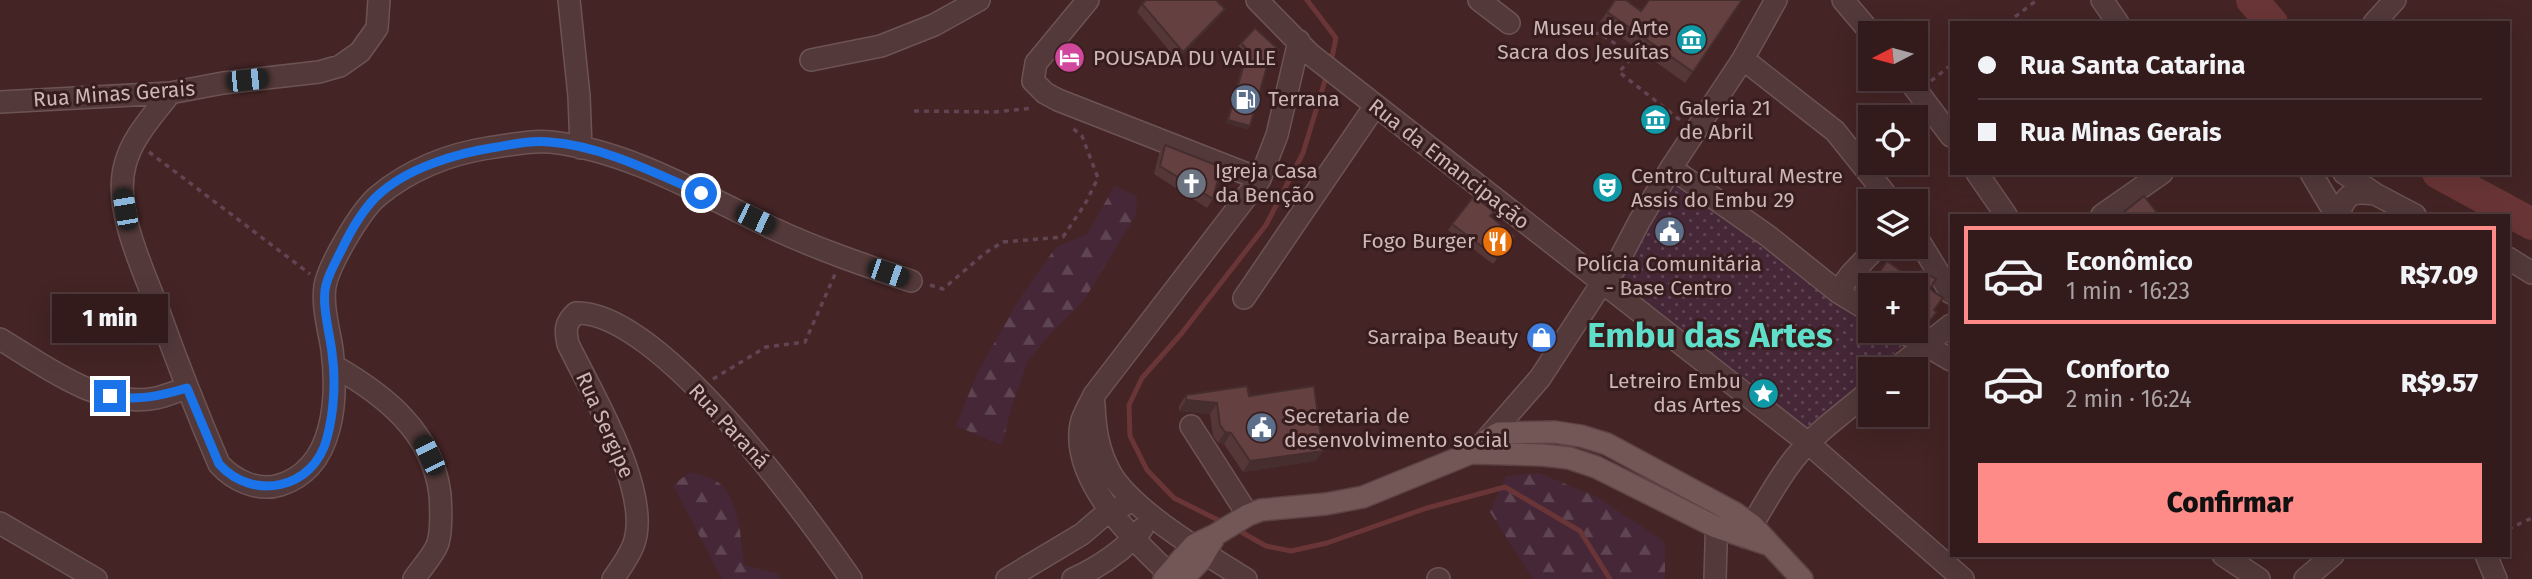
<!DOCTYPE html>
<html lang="pt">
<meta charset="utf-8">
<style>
body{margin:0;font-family:"Fira Sans",sans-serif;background:#3e2829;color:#f1f3f6;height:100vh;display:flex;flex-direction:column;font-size:26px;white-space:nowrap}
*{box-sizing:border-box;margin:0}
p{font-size:23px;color:#a9a1a3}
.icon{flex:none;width:38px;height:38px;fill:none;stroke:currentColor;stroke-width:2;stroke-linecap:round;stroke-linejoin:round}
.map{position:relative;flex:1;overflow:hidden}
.details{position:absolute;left:1950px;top:214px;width:560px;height:343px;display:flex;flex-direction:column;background:#331b1c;border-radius:0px;box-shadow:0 7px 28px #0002,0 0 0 2px #4e393b}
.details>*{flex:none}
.hud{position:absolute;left:1950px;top:21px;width:560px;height:154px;border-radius:0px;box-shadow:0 7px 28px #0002,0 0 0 2px #4e393b;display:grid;align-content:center;height:154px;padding:0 28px;background:#331b1c}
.needle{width:46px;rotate:264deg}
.fabs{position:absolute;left:1858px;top:21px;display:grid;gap:14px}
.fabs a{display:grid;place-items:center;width:70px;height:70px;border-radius:0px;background:#331b1c;box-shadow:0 7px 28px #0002,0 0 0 2px #4e393b;font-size:35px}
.end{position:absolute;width:32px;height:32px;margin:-16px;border:9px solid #1a73e8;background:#fff;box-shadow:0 0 0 4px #fff}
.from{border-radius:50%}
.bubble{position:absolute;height:49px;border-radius:0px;background:#331b1c;box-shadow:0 7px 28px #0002,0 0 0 2px #4e393b;font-size:23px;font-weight:800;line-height:49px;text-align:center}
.car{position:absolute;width:21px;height:42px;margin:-21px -10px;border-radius:9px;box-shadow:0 0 5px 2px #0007;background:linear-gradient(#222 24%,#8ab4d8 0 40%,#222 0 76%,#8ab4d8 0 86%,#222 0)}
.hud b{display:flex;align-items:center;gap:24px;height:66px;font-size:26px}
.hud b+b{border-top:2px solid #4e393b}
.hud i{width:18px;height:18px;background:#f1f3f6}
ul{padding:12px 0 0;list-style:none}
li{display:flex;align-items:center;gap:21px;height:98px;margin:0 14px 10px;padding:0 14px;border:4px solid transparent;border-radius:0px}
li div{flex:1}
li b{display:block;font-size:26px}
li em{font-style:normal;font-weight:800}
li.selected{border-color:#ff8b89}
li>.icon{width:63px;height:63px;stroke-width:1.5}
.primary-button{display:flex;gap:14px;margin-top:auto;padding:14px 28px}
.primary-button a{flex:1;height:80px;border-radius:0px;background:#ff8b89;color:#111;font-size:28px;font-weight:800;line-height:80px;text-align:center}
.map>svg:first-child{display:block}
.forest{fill:url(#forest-firs)}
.park{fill:url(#park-dots)}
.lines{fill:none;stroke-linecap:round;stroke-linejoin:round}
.stream{stroke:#6a3536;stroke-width:5}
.river{stroke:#6a3536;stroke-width:32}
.minor-casing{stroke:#6d5454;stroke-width:24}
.major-casing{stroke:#5c4243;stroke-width:24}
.path{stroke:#614552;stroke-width:3.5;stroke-dasharray:5 5;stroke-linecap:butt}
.minor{stroke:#533939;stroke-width:21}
.major{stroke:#735757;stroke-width:21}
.wall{fill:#563738}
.shaded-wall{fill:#462d2e}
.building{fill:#644041;stroke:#462d2e;stroke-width:2}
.route{stroke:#1a73e8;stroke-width:9}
.labels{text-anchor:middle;stroke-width:6;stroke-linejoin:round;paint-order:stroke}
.poi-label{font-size:21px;fill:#cdb6b6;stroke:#381d1e;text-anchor:start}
.street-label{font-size:21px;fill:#cdb6b6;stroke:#381d1e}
.town-label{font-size:35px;font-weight:bold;fill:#5fdeca;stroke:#381d1e}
</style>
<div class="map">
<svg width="2532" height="579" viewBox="0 0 2532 579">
<defs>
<pattern id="forest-firs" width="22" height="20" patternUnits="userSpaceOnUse" patternTransform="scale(1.75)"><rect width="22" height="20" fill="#452737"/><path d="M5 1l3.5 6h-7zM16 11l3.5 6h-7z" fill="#5f4452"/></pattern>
<pattern id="park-dots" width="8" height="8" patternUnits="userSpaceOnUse" patternTransform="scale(1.75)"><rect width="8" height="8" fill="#452737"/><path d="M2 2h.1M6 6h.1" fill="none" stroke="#5f4452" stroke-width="1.8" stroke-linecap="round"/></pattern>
</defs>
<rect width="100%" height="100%" fill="#442425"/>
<path class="forest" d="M1115,185L1137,197L1136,215L1084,300L1054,330L1028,360L1011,409L1002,445L956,426L977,374L1016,304L1056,247L1087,234Z
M690,472C701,475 718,478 725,489C740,509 741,540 744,565L779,574L780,579H722L673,485Z
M1539,473L1597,497L1665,542V579H1533L1490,512L1506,476Z"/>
<path class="park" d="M1675,177L1871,323V331H1881L1902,346L1876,369H1871V374L1807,429L1613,284Z"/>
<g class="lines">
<path class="stream" d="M1307,0L1336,38L1331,62
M1224,523L1174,498L1147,470L1130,436L1129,405L1142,378L1181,334L1266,225L1303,153L1327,74
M1236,529L1266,546L1291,551L1327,543L1427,508L1505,487L1580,531L1610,579"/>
<path class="river" d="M2252,0L2272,23
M2438,173L2532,224"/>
<defs>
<path id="minor" d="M569,0L579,96L581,148
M1088,0L1036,63L1033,81L1045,93L1058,100L1260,179
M1257,0L1310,54L1808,443L1963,579
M1479,0L1509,23
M1843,0L1871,33
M2102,0L2118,23
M2374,23L2395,0
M1743,59L1835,131L1891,201
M811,60L881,46L934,25L979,0
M1908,79L1951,136
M170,93C153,116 132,137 125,165C113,209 143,269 158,309C177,362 197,413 219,464C233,480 258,492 280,485C335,468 338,398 332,349C329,330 322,306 325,286C329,264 361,210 378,196C409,170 449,154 488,148C509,145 531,140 551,142C630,151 702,195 772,228C817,249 864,265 911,281
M0,102L170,93L223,83L319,72L340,66L360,52L377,28L379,0
M1671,168L1768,236L1838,292L1871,312
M1977,173L2006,215
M2311,173L2336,215
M2344,173L2375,194L2415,215
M2102,215L2162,173
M2338,215C2347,193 2351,191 2375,194
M1916,236L1951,293
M2508,258L2532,273
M1838,292L1851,274L1877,247
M1244,298L1375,106
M1901,331L1951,360
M0,339C45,366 99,409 156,398C166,396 177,391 187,388
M334,366C385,395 432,432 440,494C441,509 442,529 438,543C434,555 421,568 414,579
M1895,369L1951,325
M1094,404C1095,429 1098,450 1110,472C1131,510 1208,556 1246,579
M1191,426L1248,515
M1486,440L1540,378L1602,283L1614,270L1639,222L1671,168L1743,59L1776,0
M0,523L96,579
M1745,537C1761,511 1775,483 1794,459C1816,432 1845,412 1871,390
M2223,555L2259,579
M2486,555L2496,579
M613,579C620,569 628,558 633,546C654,494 591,392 568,344C565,330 565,323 576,313C659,310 805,513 851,579
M1007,579L1082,534L1110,510L1123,506
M1073,579C1099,567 1124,550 1142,529
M1175,579C1137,544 1070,481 1081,424C1083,414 1090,404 1094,395L1260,179L1277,135L1299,41
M1438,579H1439
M1715,579L1717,511
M2305,579L2333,555"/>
<path id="major" d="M1471,453L1542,455L1569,458L1596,467L1716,527L1767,544
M1164,579L1194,545L1215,535L1248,515L1261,510L1326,504L1363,497L1471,453L1486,440L1499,433L1555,432L1581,436L1607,444L1735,513L1752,525L1802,579
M1183,579L1201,560L1215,536"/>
</defs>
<use href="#minor" class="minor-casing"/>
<use href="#major" class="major-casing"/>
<path class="path" d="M2007,23L2037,0
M1564,28L1601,34L1633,56L1619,72L1680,120
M1931,81L1951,65
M914,111L994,112L1034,108
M149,152L310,274
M930,285L943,289L985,253L1003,242L1063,237L1085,204L1098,178L1082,136L1070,126
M713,379L766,347L805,342L836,272
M2508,529L2532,518"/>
<use href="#minor" class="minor"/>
<use href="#major" class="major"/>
</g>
<path class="wall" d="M1615,0L1641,10L1742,0L1685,83L1600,22Z
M1142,4L1219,17L1177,60L1137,12Z
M1241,43L1268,64L1250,126L1247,129L1226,123L1246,53L1238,46Z
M1165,145L1217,183L1213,199L1207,208L1154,174L1159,154Z
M1474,196L1490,216L1515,236L1493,264L1448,230Z
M1887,261L1914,280L1930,289L1935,310L1937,312L1924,329L1916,325V285H1871V297L1865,293Z
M1186,395L1249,396L1323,451L1315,461L1243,472L1224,444L1218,443L1213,436L1210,414L1179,411V406Z"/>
<path class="shaded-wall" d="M1225,9L1219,17L1177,60L1183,52Z
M1228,120L1250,126L1247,129L1226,123Z
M1186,400L1217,403L1210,414L1179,411Z
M1225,432L1231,433L1224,444L1218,443Z
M1323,451L1315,461L1243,472L1250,461Z"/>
<path class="building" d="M1146,0H1216L1225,9L1183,52L1142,4Z
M1615,0H1626L1641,11L1649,0H1742L1693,72L1607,12Z
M1255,28L1279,50L1268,63L1250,126L1228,120L1248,50L1241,43Z
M1165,145L1226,169L1217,183L1213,199L1160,166Z
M1474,196L1494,212L1490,216L1515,236L1497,258L1452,224Z
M2144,196L2159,215H2120Z
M1887,261L1914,280L1921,270L1936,279L1930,289L1943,298L1934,310L1937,312L1929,322L1916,314V285L1870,286Z
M1247,386L1249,396L1314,386L1323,451L1250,461L1231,433L1225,432L1220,425L1217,403L1186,400V395Z"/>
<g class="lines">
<path class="route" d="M110,396C138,401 160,396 187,388L219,464C253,502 314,489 327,438C334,412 336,380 332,353C330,334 321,303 326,285C329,273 336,261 341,251C350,232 361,212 376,197C406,168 457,153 497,147C514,144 532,140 550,142C602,146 653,172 701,193"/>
</g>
<defs>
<symbol id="museum-disc" viewBox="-11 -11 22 22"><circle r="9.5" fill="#0f9aa8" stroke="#381d1e"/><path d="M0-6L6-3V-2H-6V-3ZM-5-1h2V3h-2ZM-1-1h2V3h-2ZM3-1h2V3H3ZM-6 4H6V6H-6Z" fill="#fff"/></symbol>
<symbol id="hotel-disc" viewBox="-11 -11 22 22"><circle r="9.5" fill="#d1479c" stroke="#381d1e"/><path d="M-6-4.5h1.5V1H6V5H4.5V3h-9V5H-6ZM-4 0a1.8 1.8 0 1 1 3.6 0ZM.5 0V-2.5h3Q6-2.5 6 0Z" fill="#fff"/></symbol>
<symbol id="fuel-disc" viewBox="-11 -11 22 22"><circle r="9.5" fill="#5c6f8a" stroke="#381d1e"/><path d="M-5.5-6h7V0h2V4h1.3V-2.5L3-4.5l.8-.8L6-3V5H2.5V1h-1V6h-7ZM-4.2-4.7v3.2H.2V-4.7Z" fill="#fff"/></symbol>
<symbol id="church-disc" viewBox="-11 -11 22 22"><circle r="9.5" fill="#6b7280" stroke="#381d1e"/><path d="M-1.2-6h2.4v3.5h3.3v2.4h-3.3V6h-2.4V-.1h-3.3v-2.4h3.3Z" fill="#fff"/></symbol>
<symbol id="theatre-disc" viewBox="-11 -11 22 22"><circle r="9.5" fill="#0f9aa8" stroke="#381d1e"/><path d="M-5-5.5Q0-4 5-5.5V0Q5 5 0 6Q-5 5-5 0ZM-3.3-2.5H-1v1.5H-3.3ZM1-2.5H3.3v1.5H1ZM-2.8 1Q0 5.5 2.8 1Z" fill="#fff"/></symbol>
<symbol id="civic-disc" viewBox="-11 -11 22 22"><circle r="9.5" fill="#5c6f8a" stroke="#381d1e"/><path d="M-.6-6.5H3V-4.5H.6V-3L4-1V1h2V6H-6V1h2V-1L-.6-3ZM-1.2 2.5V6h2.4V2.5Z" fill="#fff"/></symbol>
<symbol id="restaurant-disc" viewBox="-11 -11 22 22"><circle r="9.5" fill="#e8710a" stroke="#381d1e"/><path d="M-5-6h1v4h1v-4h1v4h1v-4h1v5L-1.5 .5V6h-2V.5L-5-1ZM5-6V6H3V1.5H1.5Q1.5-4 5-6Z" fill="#fff"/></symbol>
<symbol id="shop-disc" viewBox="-11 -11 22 22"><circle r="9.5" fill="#3f7fe0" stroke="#381d1e"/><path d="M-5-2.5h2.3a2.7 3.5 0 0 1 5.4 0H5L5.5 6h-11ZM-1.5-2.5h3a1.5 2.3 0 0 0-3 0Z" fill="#fff"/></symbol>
<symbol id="sight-disc" viewBox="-11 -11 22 22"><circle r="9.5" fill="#0f9aa8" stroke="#381d1e"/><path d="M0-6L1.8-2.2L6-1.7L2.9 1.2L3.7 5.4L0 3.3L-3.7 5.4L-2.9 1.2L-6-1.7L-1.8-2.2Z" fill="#fff"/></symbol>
</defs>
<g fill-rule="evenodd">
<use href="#museum-disc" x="1674" y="22" width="35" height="35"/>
<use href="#hotel-disc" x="1052" y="40" width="35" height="35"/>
<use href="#fuel-disc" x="1228" y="82" width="35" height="35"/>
<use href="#museum-disc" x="1638" y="102" width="35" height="35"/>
<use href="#church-disc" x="1174" y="166" width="35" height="35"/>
<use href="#theatre-disc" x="1590" y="170" width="35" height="35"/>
<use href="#civic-disc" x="1652" y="214" width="35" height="35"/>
<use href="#restaurant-disc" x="1480" y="224" width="35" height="35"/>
<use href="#shop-disc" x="1524" y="320" width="35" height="35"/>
<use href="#sight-disc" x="1746" y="376" width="35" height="35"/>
<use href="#civic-disc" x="1244" y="410" width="35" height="35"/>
</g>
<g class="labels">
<g class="poi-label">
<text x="1669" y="35" text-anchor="end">Museu de Arte<tspan x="1669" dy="24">Sacra dos Jesuítas</tspan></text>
<text x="1093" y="65">POUSADA DU VALLE</text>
<text x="1268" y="106">Terrana</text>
<text x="1679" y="115">Galeria 21<tspan x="1679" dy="24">de Abril</tspan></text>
<text x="1215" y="178">Igreja Casa<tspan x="1215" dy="24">da Benção</tspan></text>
<text x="1631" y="183">Centro Cultural Mestre<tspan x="1631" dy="24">Assis do Embu 29</tspan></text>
<text x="1475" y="248" text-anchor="end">Fogo Burger</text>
<text x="1669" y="271" text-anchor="middle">Polícia Comunitária<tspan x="1669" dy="24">- Base Centro</tspan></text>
<text x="1518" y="344" text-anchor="end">Sarraipa Beauty</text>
<text x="1741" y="388" text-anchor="end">Letreiro Embu<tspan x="1741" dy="24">das Artes</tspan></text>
<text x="1284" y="423">Secretaria de<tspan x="1284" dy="24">desenvolvimento social</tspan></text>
</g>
<g class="street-label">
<text transform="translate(114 94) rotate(-4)" y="7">Rua Minas Gerais</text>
<text transform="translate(1449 164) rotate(38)" y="7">Rua da Emancipação</text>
<text transform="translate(605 425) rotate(66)" y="7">Rua Sergipe</text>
<text transform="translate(729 426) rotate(47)" y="7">Rua Paraná</text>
</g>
<g class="town-label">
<text x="1710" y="347">Embu das Artes</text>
</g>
</g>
</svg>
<div class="fabs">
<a><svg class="needle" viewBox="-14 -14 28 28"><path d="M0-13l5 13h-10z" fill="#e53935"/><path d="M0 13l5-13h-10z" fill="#a9a1a3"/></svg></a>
<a><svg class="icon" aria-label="locate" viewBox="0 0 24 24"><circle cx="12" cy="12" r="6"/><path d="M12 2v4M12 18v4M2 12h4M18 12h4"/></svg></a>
<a><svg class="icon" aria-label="layers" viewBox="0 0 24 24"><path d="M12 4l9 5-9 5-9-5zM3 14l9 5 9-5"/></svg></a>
<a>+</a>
<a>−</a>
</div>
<i class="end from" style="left:701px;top:193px"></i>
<i class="end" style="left:110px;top:396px"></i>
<div class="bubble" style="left:52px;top:294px;width:116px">1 min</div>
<i class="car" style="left:247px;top:80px;rotate:84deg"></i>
<i class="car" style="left:125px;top:209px;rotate:350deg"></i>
<i class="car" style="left:755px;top:219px;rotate:116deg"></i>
<i class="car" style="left:888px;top:273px;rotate:109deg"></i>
<i class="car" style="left:429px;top:455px;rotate:334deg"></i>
<div class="hud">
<b><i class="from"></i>Rua Santa Catarina</b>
<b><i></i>Rua Minas Gerais</b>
</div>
<section class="details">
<ul>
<li class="selected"><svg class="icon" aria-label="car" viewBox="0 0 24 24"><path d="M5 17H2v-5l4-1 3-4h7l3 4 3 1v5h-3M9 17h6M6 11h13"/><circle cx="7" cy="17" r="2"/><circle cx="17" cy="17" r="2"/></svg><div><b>Econômico</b><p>1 min · 16:23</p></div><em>R$7.09</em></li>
<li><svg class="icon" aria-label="car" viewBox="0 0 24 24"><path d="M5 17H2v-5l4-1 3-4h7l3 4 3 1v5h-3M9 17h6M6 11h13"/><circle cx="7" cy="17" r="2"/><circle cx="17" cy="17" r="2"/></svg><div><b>Conforto</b><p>2 min · 16:24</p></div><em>R$9.57</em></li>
</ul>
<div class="primary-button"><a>Confirmar</a></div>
</section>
</div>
